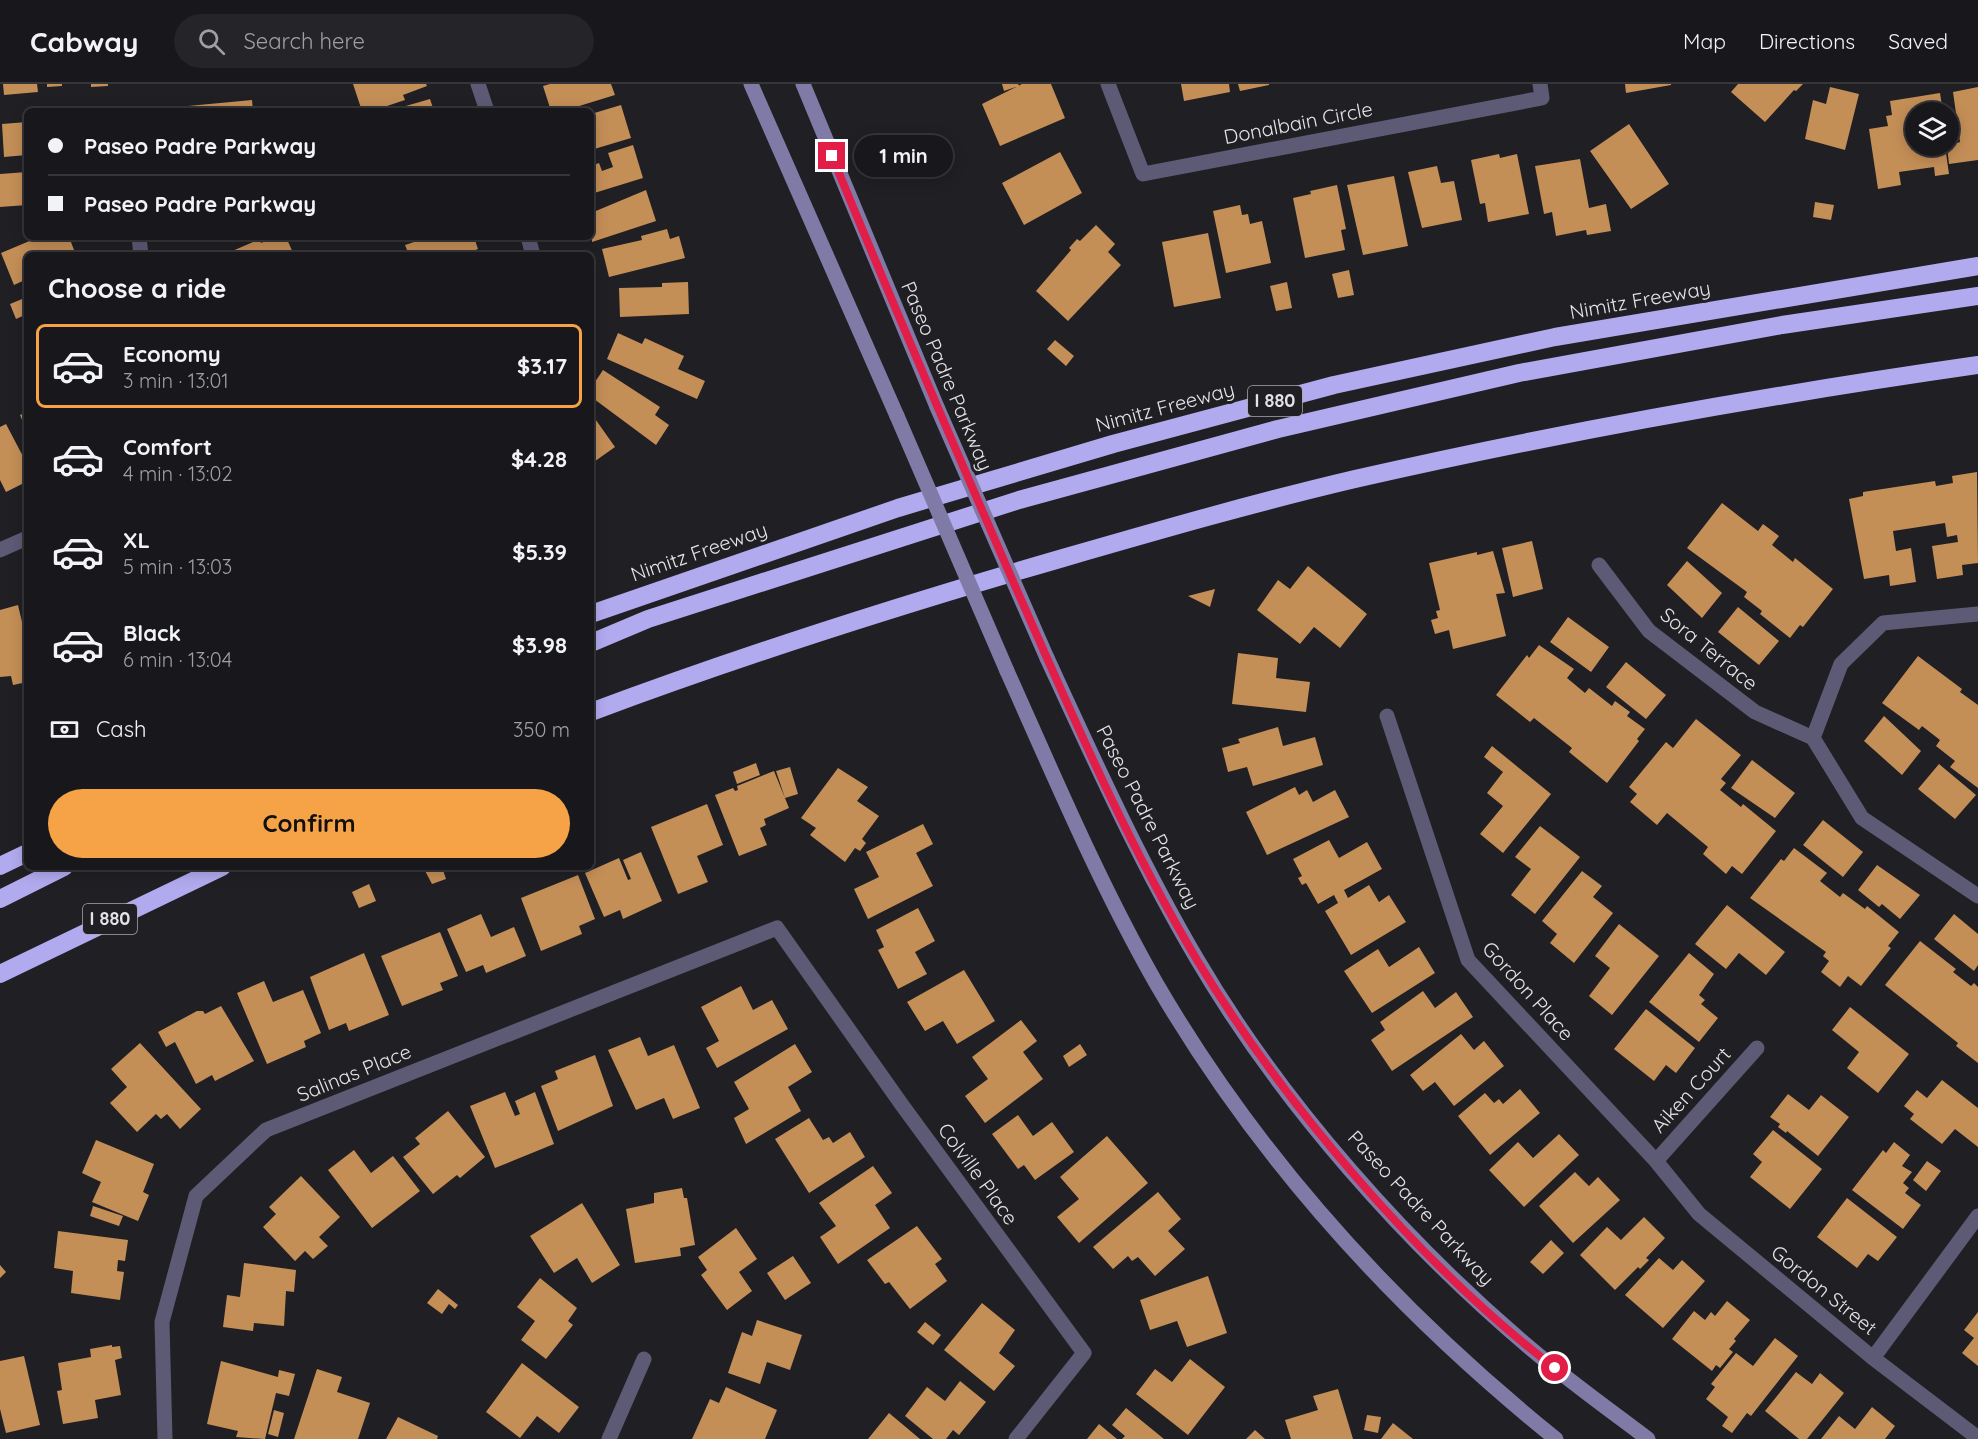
<!DOCTYPE html>
<meta charset="utf-8">
<style>
body{margin:0;font-family:Quicksand,sans-serif;background:#252428;color:#f1f3f6;height:100vh;display:flex;flex-direction:column;font-size:22px;white-space:nowrap}
*{box-sizing:border-box;margin:0}
p{font-size:20px;color:#9f9fa3}
.icon{flex:none;width:33px;height:33px;fill:none;stroke:currentColor;stroke-width:2;stroke-linecap:round;stroke-linejoin:round}
.map{position:relative;flex:1;overflow:hidden}
.panel{position:absolute;left:24px;top:168px;width:570px;height:618px;display:flex;flex-direction:column;background:#18171b;border-radius:9px;box-shadow:0 3px 15px #0003,0 0 0 2px #36363a}
.panel>*{flex:none}
.guide{position:absolute;left:24px;top:24px;width:570px;height:132px;border-radius:9px;box-shadow:0 3px 15px #0003,0 0 0 2px #36363a;display:grid;align-content:center;height:132px;padding:0 24px;background:#18171b}
.controls{position:absolute;left:1905px;top:18px;display:grid;gap:12px}
.controls a{display:grid;place-items:center;width:54px;height:54px;border-radius:50%;background:#18171b;box-shadow:0 3px 15px #0003,0 0 0 2px #36363a;font-size:30px}
.end{position:absolute;width:27px;height:27px;margin:-14px;border:8px solid #e11d48;background:#fff;box-shadow:0 0 0 3px #fff}
.from{border-radius:50%}
.bubble{position:absolute;height:42px;border-radius:21px;background:#18171b;box-shadow:0 3px 15px #0003,0 0 0 2px #36363a;font-size:20px;font-weight:700;line-height:42px;text-align:center}
.guide b{display:flex;align-items:center;gap:21px;height:57px;font-size:22px}
.guide b+b{border-top:2px solid #36363a}
.guide i{width:15px;height:15px;background:#f1f3f6}
ul{padding:0;list-style:none}
li{display:flex;align-items:center;gap:18px;height:84px;margin:0 12px 9px;padding:0 12px;border:3px solid transparent;border-radius:9px}
li div{flex:1}
li b{display:block;font-size:22px}
li em{font-style:normal;font-weight:700}
li.active{border-color:#f5a346}
li>.icon{width:54px;height:54px;stroke-width:1.5}
h2{padding:0 24px;font-size:27px;line-height:72px}
.pay{display:flex;align-items:center;gap:15px;height:66px;padding:0 24px;font-size:22px}
.pay p{margin-inline-start:auto}
.cta{display:flex;gap:12px;margin-top:auto;padding:12px 24px}
.cta a{flex:1;height:69px;border-radius:36px;background:#f5a346;color:#111;font-size:24px;font-weight:700;line-height:69px;text-align:center}
header{display:flex;align-items:center;gap:36px;box-sizing:border-box;height:84px;padding:0 30px;background:#18171b;border-bottom:2px solid #36363a}
header strong{font-size:28px}
nav{display:flex;gap:33px;margin-inline-start:auto;font-size:21px}
.search{width:420px;height:54px;background:#252428;display:flex;align-items:center;gap:15px;box-sizing:border-box;padding:0 21px;border-radius:33px;color:#9f9fa3;font-size:22px}
.map>svg:first-child{display:block}
.building{fill:#c48e57}
.lines{fill:none;stroke-linecap:round;stroke-linejoin:round}
.street{stroke:#5d5a75;stroke-width:15}
.secondary{stroke:#7f7aa6;stroke-width:15}
.highway{stroke:#b2aaef;stroke-width:18}
.secondary-bridge{stroke:#7f7aa6;stroke-width:15}
.route{stroke:#e11d48;stroke-width:8}
.labels{text-anchor:middle;stroke-width:6;stroke-linejoin:round;paint-order:stroke}
.shield{fill:#201f24;stroke:#a9a9ac;stroke-width:1.5}
.shield-label{font-size:18px;font-weight:bold;fill:#e4e4e7}
.street-label{font-size:20px;fill:#e4e4e7;stroke:#201f24}
</style>
<header>
<strong>Cabway</strong>
<div class="search"><svg class="icon" aria-label="search" viewBox="0 0 24 24"><circle cx="10" cy="10" r="6"/><path d="M15 15l6 6"/></svg>Search here</div>
<nav><a>Map</a><a>Directions</a><a>Saved</a></nav>
</header>
<div class="map">
<svg width="1978" height="1355" viewBox="0 0 1978 1355">
<rect width="100%" height="100%" fill="#201f24"/>
<path class="building" d="M3,0H37L38,8L4,11Z
M47,0H62V2L47,3Z
M91,0H108V2L91,3Z
M353,0H426L427,2L403,11L405,16L372,27H362Z
M550,0H611L615,11L563,27H551L543,2Z
M1002,0H1018L1019,2L1004,7Z
M1022,0H1051L1065,34L1000,62L982,20Z
M1181,0H1229L1230,8L1184,17Z
M1238,0H1269V1L1240,7Z
M1625,0H1671V1L1626,9Z
M1738,0H1803L1796,7L1794,6L1765,38L1731,8Z
M1830,3L1859,10L1845,66L1805,55L1813,16L1826,20Z
M1978,3V76L1949,80L1947,62L1960,58L1953,8Z
M1940,9L1943,28H1916V62H1945L1949,90L1935,92L1934,83L1899,88L1901,101L1878,105L1869,45L1888,42L1886,32L1892,31L1890,17Z
M430,15L434,27H392V26Z
M252,16L253,27H189L188,22Z
M621,21L631,54L591,66V30Z
M27,38V71L4,73L2,40Z
M1629,40L1669,100L1631,125L1590,67Z
M633,61L643,94L591,110V82L599,79L602,87L613,83L608,69Z
M1060,68L1082,109L1024,141L1002,99Z
M1499,70L1500,74L1517,70L1529,130L1488,138L1485,119L1480,120L1471,76Z
M1580,75L1589,124L1606,120L1611,147L1587,151L1586,146L1556,152L1552,128L1544,130L1535,82Z
M1437,82L1441,99L1454,97L1462,136L1422,144L1408,88Z
M27,88V121L0,123V90Z
M1394,92L1408,162L1363,171L1347,101Z
M1337,101L1346,145L1341,146L1345,166L1305,174L1293,114L1311,110L1310,107Z
M646,106L656,137L592,158L591,129Z
M1815,118L1834,121L1831,136L1813,133Z
M1240,121L1242,131L1248,130L1250,140L1262,137L1271,179L1226,189L1213,127Z
M1096,141L1115,160L1108,168L1121,181L1068,237L1036,207L1071,166L1069,164L1077,155L1080,157Z
M667,145L670,155L679,152L685,174L609,193L602,165L642,156L641,152Z
M1208,149L1221,214L1174,223L1162,158Z
M39,153L42,158L53,153H69L76,171H27V195L14,201L1,169Z
M275,153H286L294,171H223L260,155L261,159Z
M429,153H474L478,165L470,168L471,171H409L405,161Z
M1349,186L1354,211L1338,214L1332,190Z
M688,198L689,230L620,233L619,204L662,203V199Z
M1287,198L1292,224L1276,227L1270,202Z
M27,213V230L16,235L10,220Z
M618,249L642,260L645,254L684,272L678,285L705,297L697,315L607,275Z
M1055,256L1074,272L1066,282L1047,265Z
M603,286L660,323L655,331L669,341L656,361L594,315L596,312L591,308V304Z
M27,328V348L20,331Z
M591,329L615,363L591,380Z
M6,340L27,380V402L23,404L22,400L6,408L0,396V343Z
M1977,388L1978,479L1962,481L1963,491L1937,495L1932,462L1958,458L1957,451L1947,453L1945,439L1893,447L1896,467L1911,464L1916,498L1890,502L1889,491L1864,495L1849,415L1863,412V408L1935,397L1936,402L1953,399L1952,392Z
M1722,419L1758,447L1763,440L1779,452L1772,461L1793,478L1795,474L1833,505L1803,543L1800,541L1790,554L1760,530L1762,527L1744,513L1747,508L1687,464Z
M1532,457L1543,505L1513,513L1502,464Z
M1493,467L1505,509L1496,510L1506,552L1453,565L1449,546L1435,550L1431,536L1438,534L1436,527L1440,526L1429,479L1477,468V471Z
M1687,477L1722,509L1702,534L1667,501Z
M1308,482L1367,530L1340,564L1314,543L1300,560L1257,526L1278,496L1290,505Z
M1215,505L1210,523L1188,512Z
M18,521L27,559V598L13,601L11,592L0,593V526Z
M1738,523L1779,557L1759,581L1718,548Z
M1568,533L1609,563L1591,588L1550,558Z
M1539,561L1574,585L1567,594L1585,609L1589,604L1612,622L1615,617L1630,628L1627,632L1645,645L1637,655L1639,657L1607,699L1569,668L1572,664L1534,634L1530,638L1496,611L1527,571L1529,574Z
M1238,569L1278,574L1276,594L1310,598L1306,628L1232,620Z
M1918,572L1962,605L1960,608L1978,621V704L1950,683L1955,677L1936,662L1940,656L1922,642L1919,646L1882,619Z
M1626,578L1666,611L1646,635L1606,603Z
M1884,632L1921,667L1902,691L1864,657Z
M1696,635L1741,671L1721,695L1726,699L1720,706L1741,723L1743,720L1776,747L1742,790L1732,782L1726,790L1703,770L1708,763L1667,729L1657,741L1630,718L1637,710L1629,703L1666,658L1673,664Z
M1278,643L1283,662L1315,653L1323,681L1253,702L1247,683L1228,688L1222,664L1240,659L1238,655Z
M1492,662L1551,710L1503,769L1480,750L1503,722L1487,709L1503,688L1484,673Z
M1752,676L1795,709L1775,734L1731,704Z
M756,679L760,691L737,700L733,688Z
M1939,680L1976,711L1955,735L1918,705Z
M790,683L798,710L785,714L776,687Z
M838,684L868,703L857,717L879,732L862,755L866,759L860,767L855,764L845,778L810,751L816,744L801,734Z
M774,687L789,724L764,735L766,741L760,744L767,761L739,772L715,711L733,704L735,707L738,706L737,702Z
M1295,703L1299,711L1307,706L1313,718L1335,706L1349,733L1267,771L1246,728Z
M707,720L723,761L697,772L708,798L678,810L651,743Z
M1823,736L1863,768L1843,793L1803,761Z
M923,740L933,760L916,769L933,802L868,835L854,805L879,793L866,768Z
M1540,742L1580,773L1535,830L1511,811L1531,785L1515,773Z
M1329,756L1339,774L1367,758L1382,785L1344,806L1348,814L1369,801L1379,818L1389,811L1406,838L1351,871L1325,827L1338,819L1334,811L1318,820L1306,799L1302,801L1298,794L1302,792L1293,775Z
M1794,764L1827,789L1820,797L1840,813L1843,809L1865,825L1867,822L1899,848L1888,862L1891,864L1861,902L1848,892L1840,903L1821,888L1829,877L1823,872L1826,868L1750,814L1781,775L1784,777Z
M641,768L662,817L623,835L620,826L604,833L585,789L619,774L628,796L631,795L623,776Z
M1877,781L1920,811L1900,835L1882,820L1879,823L1858,806Z
M423,783H442L446,795L432,800Z
M1582,787L1602,802L1593,813L1613,829L1574,879L1550,859L1557,850L1542,837Z
M578,791L595,835L579,842L582,850L541,867L521,814Z
M369,800L376,817L359,824L352,808Z
M1727,821L1785,868L1766,891L1739,869L1726,885L1695,860Z
M918,824L935,857L915,868L927,890L898,905L878,866L884,863L876,846Z
M481,830L491,853L514,843L526,872L486,889L483,881L466,888L447,845Z
M1954,830L1978,850V881L1974,887L1934,855Z
M1619,840L1659,872L1612,931L1589,912L1610,884L1595,872Z
M440,848L458,892L440,899L443,906L402,922L381,872Z
M1920,857L1956,885L1953,888L1971,902L1974,899L1978,903V979L1956,962L1958,959L1885,901Z
M1419,863L1435,889L1372,929L1344,887L1378,865L1389,883Z
M364,869L389,931L349,947L346,939L329,946L310,893Z
M1689,869L1714,890L1699,911L1705,916L1701,920L1718,934L1699,958L1649,918Z
M964,886L995,937L957,960L943,937L925,947L907,918Z
M264,897L273,918L303,906L321,949L304,957L306,963L267,980L237,909Z
M741,902L753,926L772,916L788,945L717,984L706,964L719,957L701,923Z
M1423,907L1435,924L1456,908L1473,933L1392,987L1371,956L1385,946L1380,938Z
M221,922L254,977L215,997L212,991L196,1000L175,958L166,963L158,948L197,927H203L205,930Z
M1850,923L1909,970L1878,1009L1847,984L1859,968L1832,946Z
M1646,925L1695,964L1676,989L1666,981L1654,997L1614,965Z
M1021,936L1037,957L1023,968L1043,995L985,1039L965,1012L988,995L972,973Z
M1461,950L1474,966L1484,957L1504,982L1454,1022L1435,998L1423,1007L1410,991Z
M640,953L648,972L674,961L700,1024L673,1035L664,1014L636,1026L608,966Z
M140,959L201,1025L180,1045L167,1030L161,1035L156,1030L137,1048L110,1019L127,1003L111,985Z
M795,960L812,988L788,1003L801,1027L746,1060L734,1034L749,1025L734,998Z
M1080,960L1087,971L1069,983L1063,972Z
M595,971L613,1022L558,1047L541,1002L558,995L555,987Z
M1942,996L1978,1024V1063L1955,1045L1942,1060L1910,1035L1914,1030L1904,1022L1917,1006L1927,1014Z
M1520,1005L1540,1029L1490,1071L1458,1032L1485,1009L1494,1019L1499,1015L1503,1020Z
M505,1008L515,1032L520,1030L515,1017L535,1008L554,1060L495,1084L470,1022Z
M1788,1010L1809,1026L1821,1011L1849,1033L1818,1072L1787,1047L1786,1049L1778,1043L1780,1040L1770,1033Z
M448,1027L485,1073L460,1094L457,1091L433,1110L403,1073L420,1060L415,1054Z
M1018,1031L1033,1052L1052,1038L1074,1068L1035,1096L1024,1081L1018,1085L992,1050Z
M809,1034L823,1056L829,1053L833,1059L850,1048L865,1073L809,1109L775,1055Z
M1773,1046L1822,1085L1790,1125L1750,1093L1762,1078L1753,1070Z
M1559,1050L1579,1071L1524,1123L1489,1086L1518,1058L1533,1074Z
M1107,1052L1148,1099L1079,1159L1057,1133L1079,1115L1060,1093Z
M96,1056L154,1080L143,1108L149,1111L138,1137L92,1118L101,1098L82,1089Z
M1894,1058L1910,1071L1902,1082L1912,1088L1903,1099L1909,1104L1905,1109L1921,1121L1903,1145L1852,1106L1883,1066L1886,1069Z
M354,1066L371,1089L393,1072L420,1107L372,1144L328,1086Z
M1927,1077L1941,1087L1926,1107L1913,1096Z
M873,1082L892,1109L875,1121L890,1144L838,1180L820,1153L836,1142L819,1119Z
M1575,1088L1589,1102L1598,1093L1620,1116L1573,1159L1539,1122Z
M301,1092L340,1133L319,1153L328,1162L313,1175L305,1167L295,1177L263,1143L276,1130L269,1123Z
M682,1104L684,1114H687L695,1161L680,1164L681,1172L635,1179L626,1125L654,1119V1109Z
M1158,1108L1181,1135L1168,1147L1185,1165L1155,1192L1138,1173L1132,1177L1128,1172L1113,1185L1093,1163Z
M1847,1114L1897,1153L1878,1177L1868,1170L1857,1184L1817,1153Z
M582,1119L620,1181L592,1199L577,1174L554,1189L530,1152Z
M93,1122L123,1132L119,1142L90,1132Z
M1644,1133L1665,1154L1646,1174L1649,1176L1640,1185L1638,1183L1615,1206L1580,1171L1607,1143L1621,1156Z
M917,1142L942,1175L935,1180L947,1197L910,1225L889,1198L885,1200L867,1176Z
M736,1144L757,1175L739,1188L752,1207L727,1226L701,1191L707,1186L698,1173Z
M58,1147L128,1156L125,1177L118,1176L117,1187L124,1188L120,1216L71,1209L73,1187L54,1184Z
M1551,1156L1564,1169L1543,1190L1530,1178Z
M793,1172L811,1199L785,1216L767,1189Z
M1659,1174L1673,1186L1682,1176L1705,1197L1663,1244L1625,1211Z
M244,1179L296,1186L294,1208L286,1207L284,1242L254,1239L253,1247L223,1243L227,1211L240,1213Z
M0,1181L6,1188L0,1194Z
M1208,1192L1227,1249L1187,1263L1177,1237L1150,1246L1140,1216Z
M540,1194L577,1224L568,1237L573,1241L546,1275L521,1256L535,1237L517,1223Z
M438,1205L458,1221L455,1225L449,1220L442,1230L427,1219Z
M1727,1217L1750,1236L1734,1255L1736,1257L1729,1265L1733,1268L1720,1284L1716,1281L1712,1287L1672,1255L1694,1227L1705,1236L1711,1228L1715,1232Z
M982,1219L1015,1246L999,1269L1015,1282L994,1307L944,1266Z
M1978,1228V1282L1962,1269L1974,1254L1964,1246Z
M757,1236L802,1251L790,1286L767,1278L760,1300L728,1289L742,1248L752,1252Z
M925,1238L941,1251L933,1261L917,1248Z
M1775,1254L1798,1272L1751,1332L1747,1329L1732,1349L1722,1342L1728,1333L1706,1315L1715,1303L1711,1300L1736,1269L1753,1282Z
M112,1261V1263L120,1262L122,1274L115,1276L121,1311L95,1316L98,1334L63,1340L57,1307L62,1306L58,1279L91,1273L90,1265Z
M24,1272L40,1341L6,1349L0,1325V1277Z
M1190,1275L1225,1303L1188,1351L1136,1310L1155,1285L1172,1298Z
M221,1277L278,1293L279,1286L295,1290L289,1312L276,1309L265,1355L236,1353L238,1347L207,1340Z
M522,1279L579,1323L559,1349L537,1332L520,1354L486,1328Z
M317,1285L342,1293L337,1308L370,1319L358,1355H294Z
M1796,1288L1812,1300L1820,1289L1844,1309L1807,1355H1799L1765,1327Z
M960,1297L986,1318L959,1351L953,1346L946,1355H933L905,1332L927,1303L945,1317Z
M726,1303L777,1326L765,1355H692L710,1315L719,1319Z
M1338,1305L1353,1355H1291L1285,1336L1318,1326L1313,1312Z
M1872,1323L1895,1342L1885,1355H1821L1839,1332L1855,1345Z
M1126,1324L1164,1355H1122L1125,1352L1112,1341Z
M274,1326L284,1329L278,1353L268,1350Z
M889,1329L920,1355H868Z
M1367,1331L1381,1333L1378,1349L1364,1346Z
M398,1333L438,1352L437,1355H386Z
M1393,1339L1413,1355H1381Z
M1099,1340L1117,1355H1087Z
M1255,1346L1265,1355H1246Z"/>
<g class="lines">
<path class="street" d="M478,0L487,27
M1108,0L1143,90L1542,14L1540,0
M139,153L141,171
M528,153L533,171
M0,466L27,454
M1599,481L1649,547L1755,628L1813,654
M1387,632L1468,876L1656,1077L1699,1130L1873,1274L1978,1354
M1813,654L1862,734L1978,812
M1813,654L1841,580L1883,539L1978,530
M1656,1077L1757,964
M1873,1274L1978,1132
M165,1355L162,1238L196,1112L266,1046L777,844L902,1021L1084,1269L1016,1355
M609,1355L644,1275"/>
<path class="secondary" d="M751,0L897,332
M803,0L937,323
M1047,574C1094,676 1140,778 1197,875C1282,1020 1408,1162 1536,1269C1572,1299 1611,1327 1648,1355
M1007,587C1054,692 1099,799 1156,899C1259,1076 1397,1227 1556,1355"/>
<path class="highway" d="M591,530L898,424L1113,360L1334,301L1555,253L1978,182
M591,559L648,535L1019,416L1278,345L1519,289L1782,241L1978,212
M591,628C746,570 904,520 1063,474C1160,446 1257,418 1355,395C1561,348 1769,311 1978,281
M0,782L27,769
M0,815L64,783
M0,890L222,783"/>
<path class="secondary-bridge" d="M937,323L1047,574
M897,332L1007,587"/>
</g>
<g class="lines">
<path class="route" d="M832,72C890,214 951,355 1012,495C1069,624 1125,755 1197,876C1284,1020 1421,1182 1555,1284"/>
</g>
<g class="labels">
<g class="shield">
<rect x="1248" y="302" width="54" height="30" rx="4.5"/>
<rect x="83" y="820" width="54" height="30" rx="4.5"/>
</g>
<g class="shield-label">
<text x="1275" y="323">I 880</text>
<text x="110" y="841">I 880</text>
</g>
<g class="street-label">
<text transform="translate(1298 39) rotate(-11)" y="7">Donalbain Circle</text>
<text transform="translate(1640 216) rotate(-10)" y="7">Nimitz Freeway</text>
<text transform="translate(947 292) rotate(67)" y="7">Paseo Padre Parkway</text>
<text transform="translate(1165 323) rotate(-15)" y="7">Nimitz Freeway</text>
<text transform="translate(699 468) rotate(-19)" y="7">Nimitz Freeway</text>
<text transform="translate(1709 565) rotate(39)" y="7">Sora Terrace</text>
<text transform="translate(1148 733) rotate(63)" y="7">Paseo Padre Parkway</text>
<text transform="translate(1528 907) rotate(48)" y="7">Gordon Place</text>
<text transform="translate(354 989) rotate(-22)" y="7">Salinas Place</text>
<text transform="translate(1691 1006) rotate(-48)" y="7">Aiken Court</text>
<text transform="translate(978 1090) rotate(54)" y="7">Colville Place</text>
<text transform="translate(1421 1124) rotate(47)" y="7">Paseo Padre Parkway</text>
<text transform="translate(1824 1206) rotate(39)" y="7">Gordon Street</text>
</g>
</g>
</svg>
<div class="controls">
<a><svg class="icon" aria-label="layers" viewBox="0 0 24 24"><path d="M12 4l9 5-9 5-9-5zM3 14l9 5 9-5"/></svg></a>
</div>
<i class="end from" style="left:1555px;top:1284px"></i>
<i class="end" style="left:832px;top:72px"></i>
<div class="bubble" style="left:854px;top:51px;width:99px">1 min</div>
<div class="guide">
<b><i class="from"></i>Paseo Padre Parkway</b>
<b><i></i>Paseo Padre Parkway</b>
</div>
<section class="panel">
<h2>Choose a ride</h2>
<ul>
<li class="active"><svg class="icon" aria-label="car" viewBox="0 0 24 24"><path d="M5 17H2v-5l4-1 3-4h7l3 4 3 1v5h-3M9 17h6M6 11h13"/><circle cx="7" cy="17" r="2"/><circle cx="17" cy="17" r="2"/></svg><div><b>Economy</b><p>3 min · 13:01</p></div><em>$3.17</em></li>
<li><svg class="icon" aria-label="car" viewBox="0 0 24 24"><path d="M5 17H2v-5l4-1 3-4h7l3 4 3 1v5h-3M9 17h6M6 11h13"/><circle cx="7" cy="17" r="2"/><circle cx="17" cy="17" r="2"/></svg><div><b>Comfort</b><p>4 min · 13:02</p></div><em>$4.28</em></li>
<li><svg class="icon" aria-label="car" viewBox="0 0 24 24"><path d="M5 17H2v-5l4-1 3-4h7l3 4 3 1v5h-3M9 17h6M6 11h13"/><circle cx="7" cy="17" r="2"/><circle cx="17" cy="17" r="2"/></svg><div><b>XL</b><p>5 min · 13:03</p></div><em>$5.39</em></li>
<li><svg class="icon" aria-label="car" viewBox="0 0 24 24"><path d="M5 17H2v-5l4-1 3-4h7l3 4 3 1v5h-3M9 17h6M6 11h13"/><circle cx="7" cy="17" r="2"/><circle cx="17" cy="17" r="2"/></svg><div><b>Black</b><p>6 min · 13:04</p></div><em>$3.98</em></li>
</ul>
<div class="pay"><svg class="icon" aria-label="cash" viewBox="0 0 24 24"><path d="M3 7h18v10H3z"/><circle cx="12" cy="12" r="2"/></svg>Cash<p>350 m</p></div>
<div class="cta"><a>Confirm</a></div>
</section>
</div>
